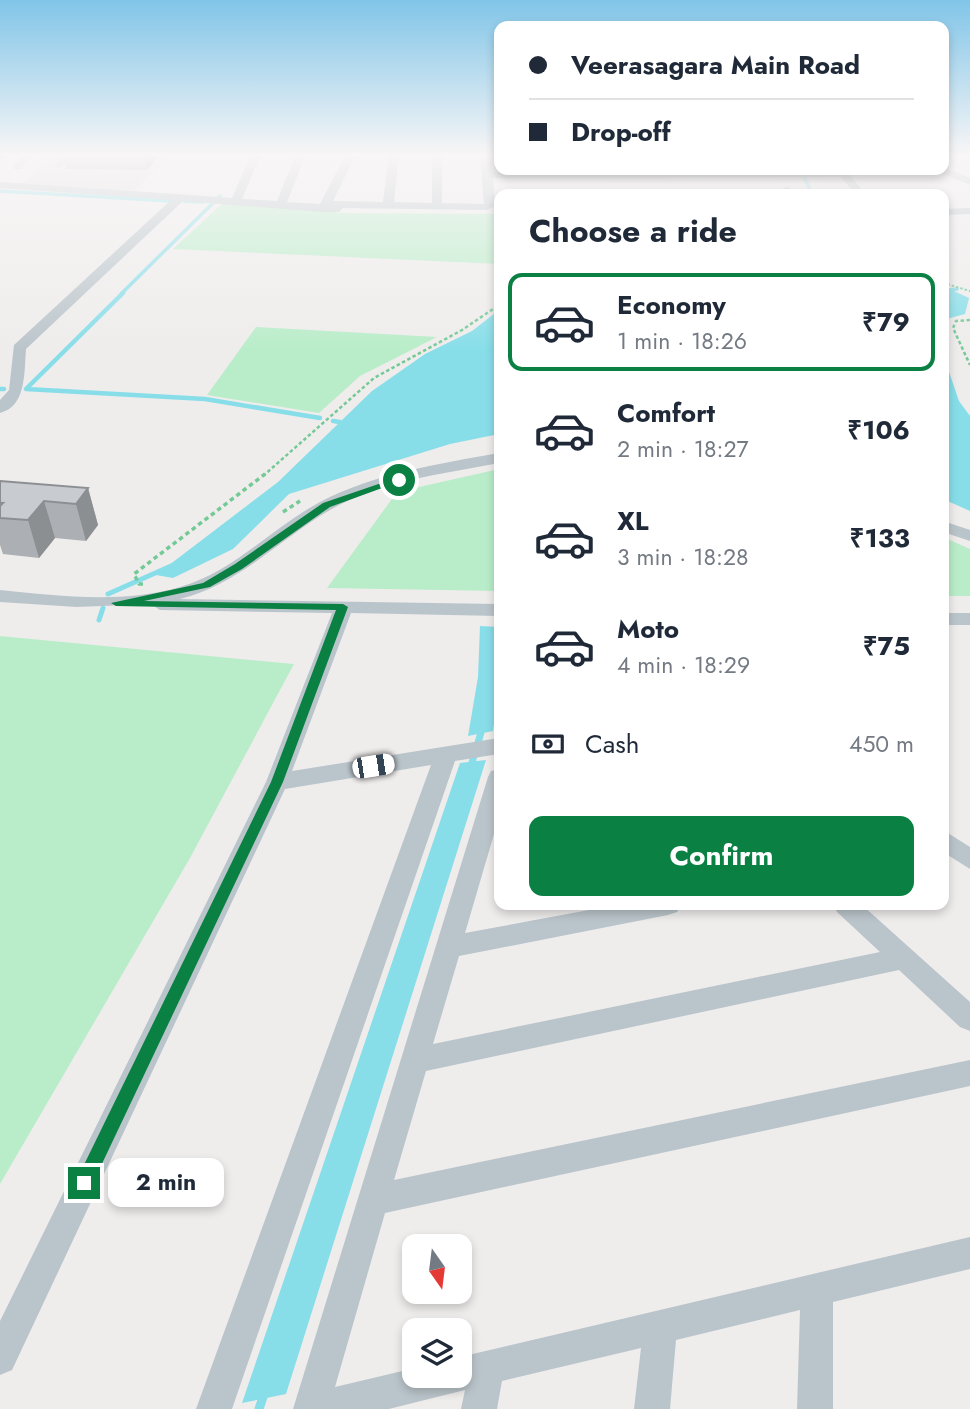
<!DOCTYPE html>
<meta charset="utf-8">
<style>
body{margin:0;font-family:Jost,sans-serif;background:#f6f6f7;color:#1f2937;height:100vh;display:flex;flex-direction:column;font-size:26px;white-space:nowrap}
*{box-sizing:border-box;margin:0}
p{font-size:23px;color:#747a83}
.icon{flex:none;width:38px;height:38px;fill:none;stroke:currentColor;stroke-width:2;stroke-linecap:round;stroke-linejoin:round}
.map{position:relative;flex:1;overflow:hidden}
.panel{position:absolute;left:494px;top:189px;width:455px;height:721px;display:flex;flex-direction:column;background:#fff;border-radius:14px;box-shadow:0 4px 10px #0003}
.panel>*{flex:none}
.guide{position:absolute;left:494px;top:21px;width:455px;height:154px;border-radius:14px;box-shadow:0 4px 10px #0003;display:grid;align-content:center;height:154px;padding:0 35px;background:#fff}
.needle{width:46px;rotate:166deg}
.tools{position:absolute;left:402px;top:1234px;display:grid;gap:14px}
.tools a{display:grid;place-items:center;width:70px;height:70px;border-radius:14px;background:#fff;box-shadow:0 4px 10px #0003;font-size:35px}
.end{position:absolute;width:32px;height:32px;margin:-16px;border:9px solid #0b8043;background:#fff;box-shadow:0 0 0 4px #fff}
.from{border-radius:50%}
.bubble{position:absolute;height:49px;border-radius:14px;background:#fff;box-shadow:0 4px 10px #0003;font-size:23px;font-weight:700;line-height:49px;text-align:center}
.car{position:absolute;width:21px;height:42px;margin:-21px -10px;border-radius:9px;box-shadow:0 0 5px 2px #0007;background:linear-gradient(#fff 24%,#345 0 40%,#fff 0 76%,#345 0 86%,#fff 0)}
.guide b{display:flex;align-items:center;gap:24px;height:66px;font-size:26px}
.guide b+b{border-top:2px solid #e0e1e3}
.guide i{width:18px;height:18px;background:#1f2937}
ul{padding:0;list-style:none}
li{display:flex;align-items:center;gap:21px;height:98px;margin:0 14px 10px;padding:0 21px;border:4px solid transparent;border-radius:14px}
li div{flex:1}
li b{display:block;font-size:26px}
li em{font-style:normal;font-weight:700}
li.selected{border-color:#0b8043}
li>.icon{width:63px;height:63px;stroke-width:1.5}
h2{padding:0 35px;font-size:32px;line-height:84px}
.pay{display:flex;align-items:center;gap:18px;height:77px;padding:0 35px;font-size:26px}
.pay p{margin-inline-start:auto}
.button{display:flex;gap:14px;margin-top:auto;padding:14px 35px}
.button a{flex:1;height:80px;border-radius:14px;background:#0b8043;color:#fff;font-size:28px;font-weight:700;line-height:80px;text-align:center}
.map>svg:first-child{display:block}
.education{fill:#e0ddde}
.green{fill:#b9edc9}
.water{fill:#87dee9}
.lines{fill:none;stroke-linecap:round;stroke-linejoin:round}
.stream-far4{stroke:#87dee9;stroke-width:3.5}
.stream-far3{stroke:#87dee9;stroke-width:4.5}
.stream-far2{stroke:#87dee9;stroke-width:5}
.stream-far1{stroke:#87dee9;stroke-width:7}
.stream{stroke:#87dee9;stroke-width:9}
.path-far2{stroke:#73ca97;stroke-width:2;stroke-dasharray:2.5 2;stroke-linecap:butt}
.path-far1{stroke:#73ca97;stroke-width:2.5;stroke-dasharray:3.5 2.5;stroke-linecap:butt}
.path{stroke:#73ca97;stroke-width:3.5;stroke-dasharray:4.5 3.5;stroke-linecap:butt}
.minor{fill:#bac5cb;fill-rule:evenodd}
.wall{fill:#acafb4}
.shaded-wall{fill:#8c8f92}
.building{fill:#c8ccd1;stroke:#8c8f92;stroke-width:2}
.route{fill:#0b8043}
</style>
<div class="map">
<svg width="970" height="1409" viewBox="0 0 970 1409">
<rect width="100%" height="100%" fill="#efecec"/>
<path class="education" d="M50,154H171L134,191L23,184Z"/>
<path class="green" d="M223,203L342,213L499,214V264L173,249Z
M256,327L437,337L360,376L319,413L207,395Z
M499,469V591L327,588L397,492Z
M943,537L970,549V596H943Z
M0,636L294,664L190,858L0,1184Z"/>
<path class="water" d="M943,286L969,298L965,314L943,320Z
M499,310V434L450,444L289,494L233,549L173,578L156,575L278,482L372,391L425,354L472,331Z
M943,354L959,401L970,416V511L943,499Z
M480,626L499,627L498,693L493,731L468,736L478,677Z
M486,760L286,1394L242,1403L460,763Z"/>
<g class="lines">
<path class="stream-far4" d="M801,170L812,194
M0,191L170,201
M184,201L203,202
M943,291L957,289
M121,294L220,196"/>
<path class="stream-far3" d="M123,293L26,389L205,399L320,418
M0,389H4
M333,421L340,422"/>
<path class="stream-far2" d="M108,594L171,566
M99,620L103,608"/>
<path class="stream-far1" d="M470,769L483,726"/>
<path class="stream" d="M259,1409L264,1394"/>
<path class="path-far2" d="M943,283L970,291"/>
<path class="path-far1" d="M970,320L956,321L953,328L970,365
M263,476L374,378L462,330L499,305"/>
<path class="path" d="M283,512L300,501
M143,584H139L134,574L265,474"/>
<path class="minor" d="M25,154H35L21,169H13V165Z
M49,154H70L73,156L60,169L55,166L61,158Z
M251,154H261L242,199L277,201L296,154H306L287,202L320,204L346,154H356L333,201L383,202L389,154H399L394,202L432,203V154H442V203L484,204L480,154H490L493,172L846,170L865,194H855L841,177L493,178L495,206L487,210L343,208L339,212H324L183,201L26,349C24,371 27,406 0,413V400L9,390L14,345L171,200L0,188V182L232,198Z
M943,167L970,178V185L939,172L938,170Z
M786,187L790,188L794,194H784L781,190Z
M970,208V214L943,215V209Z
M499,453V463C442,474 381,481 330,510C278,540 240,584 180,599L499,604V616L351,613L292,771L499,738V754L455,761L232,1409H196L431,765L285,789L12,1370L0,1375V1321L266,782L332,613L160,610L151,604L77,607L0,602V590C58,596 123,604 180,587C235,571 271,528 320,502C375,473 439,464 499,453Z
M943,521L970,530V541L943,532Z
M943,613H970V625H943Z
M499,769V817L465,933L616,905H681L677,912L668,915L459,956L433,1044L880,952L837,912L834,905H862L970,1002V1031L960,1027L899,970L426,1071L394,1180L970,1060V1086L385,1213L335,1387L415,1368V1376H460V1357L970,1237V1269L833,1302V1409H797L800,1310L676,1340L670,1409H634L641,1348L502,1381L497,1409H461L465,1390L389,1409H293L488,777L491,771Z
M943,830L970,847V869L943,852Z"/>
</g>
<path class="wall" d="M62,154H160L147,170L66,169Z
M0,481L88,488L98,525L86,541L55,538L39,558L3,554L0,545Z"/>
<path class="shaded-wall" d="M0,154H6L0,160Z
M144,154H160L147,170Z
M88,488L98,525L86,541L76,504Z
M44,501L55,538L39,558L28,520Z"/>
<path class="building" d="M0,481L88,488L76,504L44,501L28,520L0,518V506L3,503H0Z"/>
<linearGradient id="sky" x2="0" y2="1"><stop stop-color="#81c5e8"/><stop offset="0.44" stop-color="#f8f6f6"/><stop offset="1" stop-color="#f8f6f6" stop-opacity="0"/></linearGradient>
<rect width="970" height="351" fill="url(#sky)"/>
<path class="route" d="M396,478L404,480L330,507L242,569L210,587L144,601L343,604L348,607L283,782L90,1189H78V1177L271,782L336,610L116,606L111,603L203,583L235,564L323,503Z"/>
</svg>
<div class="tools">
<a><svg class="needle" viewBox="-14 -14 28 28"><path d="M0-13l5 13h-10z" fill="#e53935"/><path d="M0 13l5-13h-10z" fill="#747a83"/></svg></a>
<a><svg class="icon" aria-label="layers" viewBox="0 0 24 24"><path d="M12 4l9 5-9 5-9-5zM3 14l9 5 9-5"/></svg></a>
</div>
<i class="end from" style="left:399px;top:480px"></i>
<i class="end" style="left:84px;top:1183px"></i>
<div class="bubble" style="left:108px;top:1158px;width:116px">2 min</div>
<i class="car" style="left:373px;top:766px;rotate:81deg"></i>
<div class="guide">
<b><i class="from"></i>Veerasagara Main Road</b>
<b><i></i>Drop-off</b>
</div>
<section class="panel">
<h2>Choose a ride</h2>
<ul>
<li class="selected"><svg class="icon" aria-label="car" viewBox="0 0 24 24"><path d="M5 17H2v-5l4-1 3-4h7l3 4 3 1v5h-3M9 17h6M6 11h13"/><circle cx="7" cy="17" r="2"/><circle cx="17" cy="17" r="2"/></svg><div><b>Economy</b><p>1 min · 18:26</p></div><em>₹79</em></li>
<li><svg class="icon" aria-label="car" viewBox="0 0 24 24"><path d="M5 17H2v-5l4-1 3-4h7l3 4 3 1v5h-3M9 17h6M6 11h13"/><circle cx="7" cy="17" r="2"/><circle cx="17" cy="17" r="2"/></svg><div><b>Comfort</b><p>2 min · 18:27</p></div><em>₹106</em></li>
<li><svg class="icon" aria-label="car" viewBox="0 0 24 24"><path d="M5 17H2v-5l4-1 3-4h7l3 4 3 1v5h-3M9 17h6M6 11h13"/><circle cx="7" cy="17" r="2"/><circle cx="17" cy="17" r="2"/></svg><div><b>XL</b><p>3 min · 18:28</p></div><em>₹133</em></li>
<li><svg class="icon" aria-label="car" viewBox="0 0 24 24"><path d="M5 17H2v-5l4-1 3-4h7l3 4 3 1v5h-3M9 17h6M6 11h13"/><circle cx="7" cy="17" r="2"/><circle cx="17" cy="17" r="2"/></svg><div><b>Moto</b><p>4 min · 18:29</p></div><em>₹75</em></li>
</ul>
<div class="pay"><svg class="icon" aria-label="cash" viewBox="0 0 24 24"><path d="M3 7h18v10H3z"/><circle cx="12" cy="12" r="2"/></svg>Cash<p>450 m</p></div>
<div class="button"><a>Confirm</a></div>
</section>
</div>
